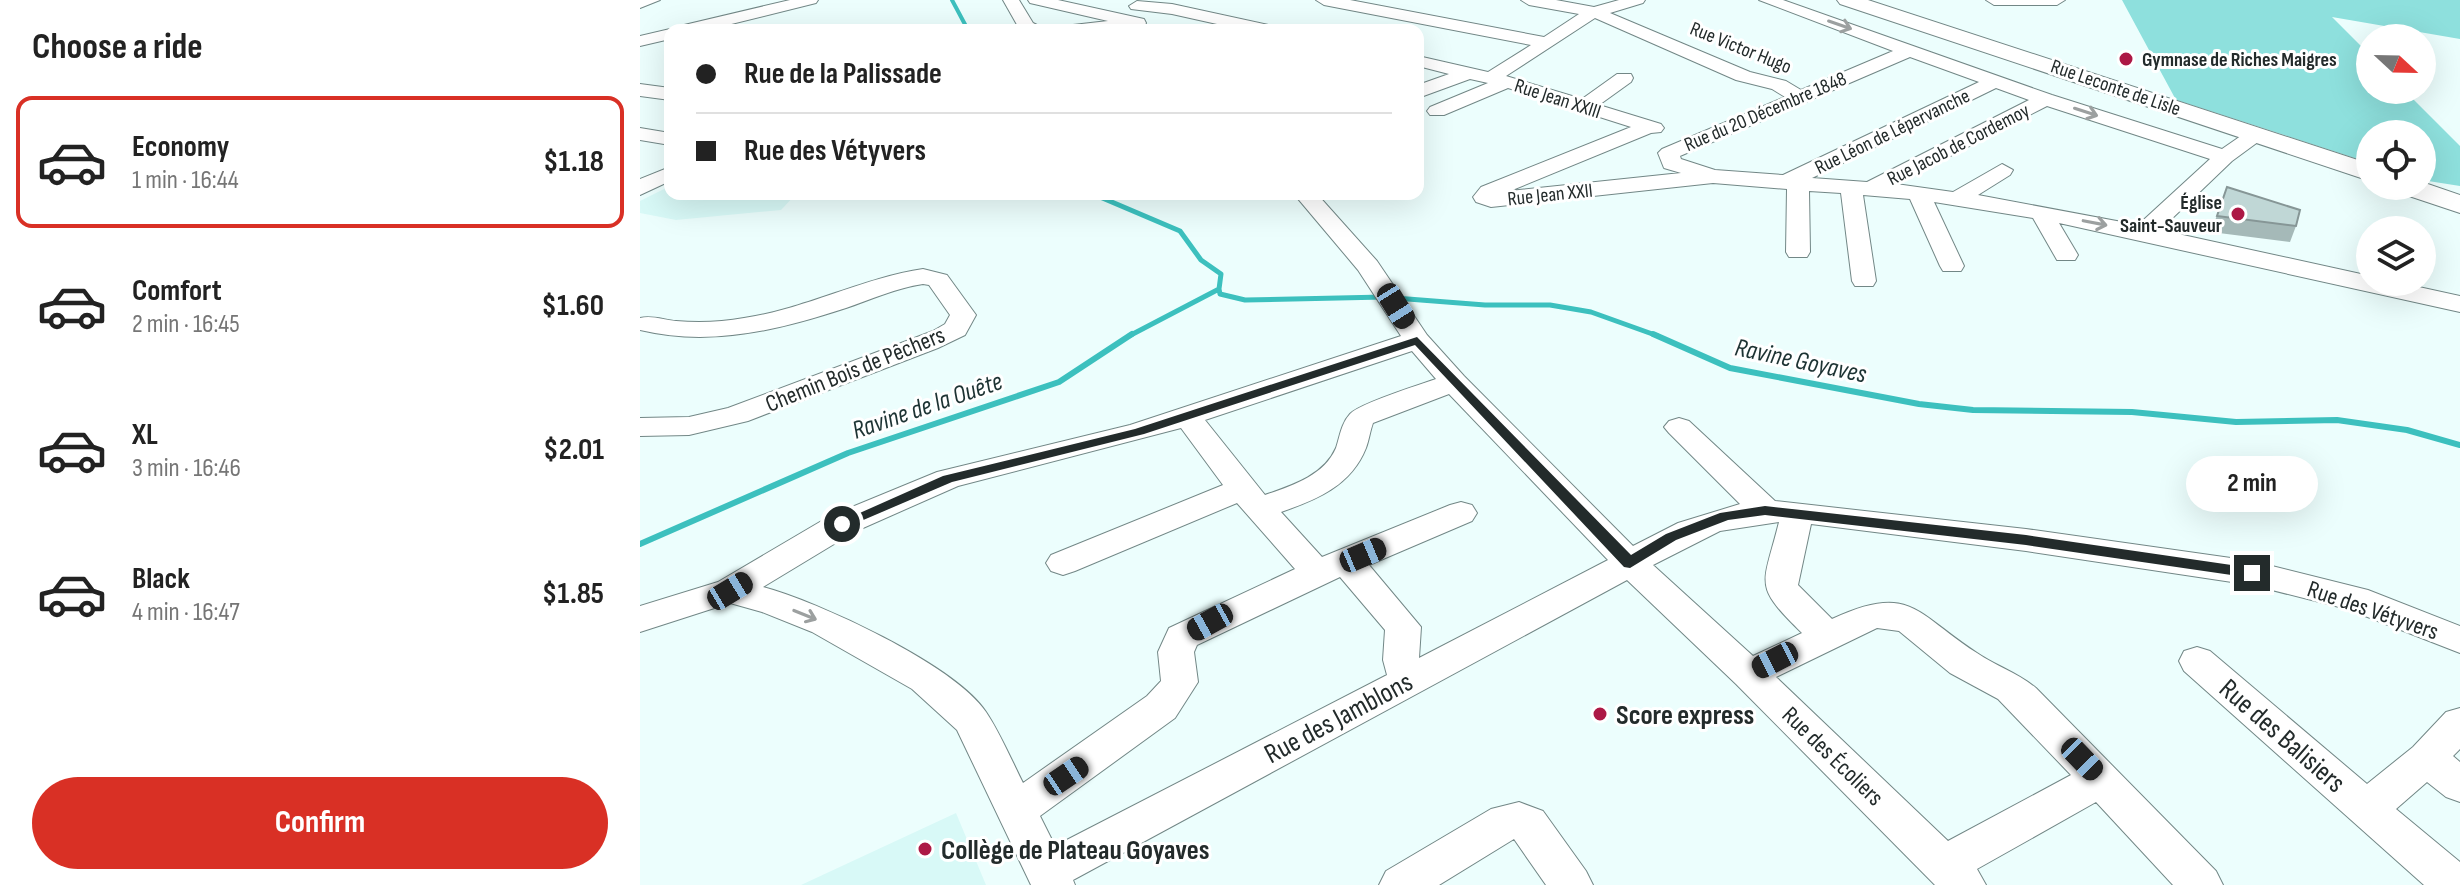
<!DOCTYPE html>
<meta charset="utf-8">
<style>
body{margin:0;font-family:"Sofia Sans Condensed",sans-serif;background:#f6f6f6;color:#222;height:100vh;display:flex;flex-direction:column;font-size:30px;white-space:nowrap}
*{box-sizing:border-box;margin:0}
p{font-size:26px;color:#767676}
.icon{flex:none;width:44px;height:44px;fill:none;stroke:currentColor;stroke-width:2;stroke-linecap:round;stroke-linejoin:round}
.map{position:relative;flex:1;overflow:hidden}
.panel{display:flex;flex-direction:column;background:#fff;width:640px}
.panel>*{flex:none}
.hud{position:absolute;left:24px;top:24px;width:760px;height:176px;border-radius:16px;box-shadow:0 8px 32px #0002;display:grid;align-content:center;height:176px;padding:0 32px;background:#fff}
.needle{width:52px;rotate:112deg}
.tools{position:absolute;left:1716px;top:24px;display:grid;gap:16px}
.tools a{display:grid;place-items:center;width:80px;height:80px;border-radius:50%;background:#fff;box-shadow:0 8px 32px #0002;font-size:40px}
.end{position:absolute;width:36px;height:36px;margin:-18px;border:10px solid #232b2b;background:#fff;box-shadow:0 0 0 4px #fff}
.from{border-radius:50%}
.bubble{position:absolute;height:56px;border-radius:28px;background:#fff;box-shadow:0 8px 32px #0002;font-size:26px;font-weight:700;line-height:56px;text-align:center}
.car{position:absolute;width:24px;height:48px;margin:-24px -12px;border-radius:10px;box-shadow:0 0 6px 2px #0007;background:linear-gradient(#222 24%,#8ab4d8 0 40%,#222 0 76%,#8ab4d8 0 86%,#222 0)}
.hud b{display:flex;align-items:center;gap:28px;height:76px;font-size:30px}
.hud b+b{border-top:2px solid #e0e0e0}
.hud i{width:20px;height:20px;background:#222}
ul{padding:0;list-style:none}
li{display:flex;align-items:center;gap:24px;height:132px;margin:0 16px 12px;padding:0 16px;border:4px solid transparent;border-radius:16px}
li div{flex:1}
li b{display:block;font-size:30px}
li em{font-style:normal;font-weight:700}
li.selected{border-color:#d93025}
li>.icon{width:72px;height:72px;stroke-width:1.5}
h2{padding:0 32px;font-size:36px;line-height:96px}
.cta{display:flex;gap:16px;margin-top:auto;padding:16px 32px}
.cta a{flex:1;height:92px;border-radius:48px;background:#d93025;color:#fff;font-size:32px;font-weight:700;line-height:92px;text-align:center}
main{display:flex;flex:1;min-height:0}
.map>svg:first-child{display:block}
.built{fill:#d8f9f7}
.green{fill:#8ee0dd}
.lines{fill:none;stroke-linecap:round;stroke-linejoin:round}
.stream-far2{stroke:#3cc0be;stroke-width:4}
.stream-far1{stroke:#3cc0be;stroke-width:5}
.stream{stroke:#3cc0be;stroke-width:6}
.minor-casing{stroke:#728786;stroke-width:2}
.major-casing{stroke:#728786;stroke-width:2}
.minor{fill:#fff;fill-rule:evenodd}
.major{fill:#fff;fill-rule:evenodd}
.wall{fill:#a5b9b8}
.building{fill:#c0d7d6;stroke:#869696;stroke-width:2}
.oneway{stroke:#9ca0a0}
.route{fill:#232b2b}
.poi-dot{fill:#ac1845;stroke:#fff;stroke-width:3}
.labels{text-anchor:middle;stroke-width:6;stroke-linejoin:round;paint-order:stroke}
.far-street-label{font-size:20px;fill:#232b2b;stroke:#fff}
.far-poi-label{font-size:20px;font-weight:bold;fill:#232b2b;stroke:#fff;text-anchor:start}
.street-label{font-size:24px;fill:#232b2b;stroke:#fff}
.water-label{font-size:26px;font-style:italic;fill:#1d3333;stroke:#fff}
.near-poi-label{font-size:28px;font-weight:bold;fill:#232b2b;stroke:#fff;text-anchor:start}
.near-street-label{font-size:28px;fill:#232b2b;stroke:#fff}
</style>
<main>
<section class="panel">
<h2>Choose a ride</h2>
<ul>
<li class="selected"><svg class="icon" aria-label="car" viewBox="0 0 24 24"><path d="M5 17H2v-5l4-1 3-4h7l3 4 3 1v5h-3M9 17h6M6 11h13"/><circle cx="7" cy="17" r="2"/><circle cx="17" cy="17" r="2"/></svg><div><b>Economy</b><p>1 min · 16:44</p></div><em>$1.18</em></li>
<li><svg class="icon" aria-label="car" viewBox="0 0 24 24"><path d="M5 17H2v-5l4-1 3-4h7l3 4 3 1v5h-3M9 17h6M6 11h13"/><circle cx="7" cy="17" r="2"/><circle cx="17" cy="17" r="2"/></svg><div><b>Comfort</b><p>2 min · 16:45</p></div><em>$1.60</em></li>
<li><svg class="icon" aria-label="car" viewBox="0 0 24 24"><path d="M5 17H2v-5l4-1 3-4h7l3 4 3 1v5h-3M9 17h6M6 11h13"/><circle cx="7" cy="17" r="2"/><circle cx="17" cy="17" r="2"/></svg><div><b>XL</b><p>3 min · 16:46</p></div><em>$2.01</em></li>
<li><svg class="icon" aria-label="car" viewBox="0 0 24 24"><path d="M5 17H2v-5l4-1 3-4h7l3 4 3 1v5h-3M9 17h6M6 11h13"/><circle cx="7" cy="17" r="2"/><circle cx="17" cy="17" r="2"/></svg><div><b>Black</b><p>4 min · 16:47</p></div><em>$1.85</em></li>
</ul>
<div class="cta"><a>Confirm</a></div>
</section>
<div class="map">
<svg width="1820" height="885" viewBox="0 0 1820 885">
<rect width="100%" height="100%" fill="#ecfefd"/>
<path class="built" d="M30,186V194H156L141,210L36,220L0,213V201Z
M316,813L346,885H161Z"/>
<path class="green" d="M1482,0H1820V39L1692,17L1730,55V90H1764L1820,146V186L1782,180V134H1730V163L1536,100Z"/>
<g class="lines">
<path class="stream-far2" d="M312,0L328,30"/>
<path class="stream-far1" d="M453,194L540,231L561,260L581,274L579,289
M579,289L580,294L605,300L744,297
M755,298L845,305H910L951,312L1018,336
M489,336L579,289"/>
<path class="stream" d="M1013,334L1090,368L1279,404L1333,410L1492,412L1596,422L1697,420L1767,430L1820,445
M0,544L208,453L419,382L492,334"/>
<defs>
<path id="minor" d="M0,0H20L0,8Z
M150,0H178L176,3L67,30H37L40,26Z
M363,0H379L393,23L407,30H380Z
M388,0H418L504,19L506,23L504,27L488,26L480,30H424L433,25L468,21L390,3Z
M676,0H710L904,37L939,14L889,5L881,0H916L954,7L979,0H1005L1003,3L970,13L1110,72L1146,81L1161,90L1253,51L1119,0H1143L1412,95L1582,149L1608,131H1622L1625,135L1622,139L1592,161L1520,230L1730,276V282H1756L1820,296V312L1419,223L1438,255L1435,260H1417L1393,218L1294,202L1324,266L1321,271H1303L1300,266L1270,199L1223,195L1236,281L1233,286H1215L1212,281L1201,193L1169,191L1170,252L1167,257H1149L1146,252L1147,189L1073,183L851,207L836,202L833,197L841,187L991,127L868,88L804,115H790L787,111L790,107L848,83L830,79L778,98V85L809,74L778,66V56L848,72L891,45L684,5ZM955,18L1096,80L1132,89L1145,97L1022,149L1018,153L1024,168L1041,173L870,191L1011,133L1021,132L1024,128L1021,124L959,105L991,82L993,78L991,74H977L942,99L866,76ZM1270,57L1339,82L1143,175L1075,170L1041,159L1040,156ZM1356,88L1389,100L1227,182L1172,178ZM1407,106L1570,159L1498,225L1338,195L1370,175L1373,170L1362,164L1313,192L1256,184Z
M1346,0H1425L1417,5H1354Z
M497,1L532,4L633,26L636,30H604L532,14L491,9L489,6Z
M30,29L35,30H30V39L0,46V36Z
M0,84L30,88V100L0,96Z
M0,128L30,133V145L0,140Z
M30,167V181L0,195V179Z
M654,194H677L737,261L787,335L824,376L993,546L1038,523L1100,504L1029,433L1024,427L1029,421L1039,418L1049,421L1135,501L1386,529L1612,561L1728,590L1820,626V653L1707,609L1612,585L1386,551L1171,524L1158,585L1192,619C1271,582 1276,614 1337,653C1356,666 1378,673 1396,688L1576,871L1583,885H1533L1456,802L1337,869L1346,885H1295L1096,684L987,580L433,880L435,885H391L317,730L272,689L172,632L122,612L90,603L0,632V606L78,582L190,516L297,472L490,425L761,336L718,270ZM772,351L796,379C779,385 720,403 710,414C701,424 700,436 696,448C684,476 651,486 625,495L565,420ZM809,394L968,560L779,658L781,627L729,565L832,521L837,513L832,505L821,502L810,505L682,557L641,512C676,500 711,486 726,448C729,440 730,431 733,423ZM541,428L583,485L411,555L406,563L411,571L423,575L435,571L597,503L655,569L529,628L518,652L521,681L507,696L383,783C371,759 360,733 346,712C315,665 177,601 123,587L214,532L318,486ZM1139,522C1123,587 1112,584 1162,633L1113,656L1013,565L1080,531ZM700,577L745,630L743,660L747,675L415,846L400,816L535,718L558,682L554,652L557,645ZM1237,628L1259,631L1310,673L1358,699L1431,775L1308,841L1136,677Z
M283,269L307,275L336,315L325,335L298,348L108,421L49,435L0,436V418L49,417L88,408L293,331L305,324L310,315L289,285L283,284C256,288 232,299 206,308C139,330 70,347 0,330V318C12,315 24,320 36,321C59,323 82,322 104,318C166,309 222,278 283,269Z
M1557,647L1570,651L1727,784L1773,747L1806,712L1820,708V749L1813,756L1820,762V802L1806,797L1787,782L1756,809L1820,862V885H1784L1544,671L1539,661L1544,651Z
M879,802L903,811L946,871L953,885H906L874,839L799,885H739L746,871L851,809Z"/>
<path id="major" d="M1197,0H1228L1730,164V181L1200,4Z
M1782,182L1820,195V213L1757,192L1753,186H1782Z"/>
</defs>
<use href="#minor" class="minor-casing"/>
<use href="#major" class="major-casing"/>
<use href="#minor" class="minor"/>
<use href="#major" class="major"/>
</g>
<path class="wall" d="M1587,187L1656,226L1650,242L1571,232Z"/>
<path class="building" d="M1587,187L1660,210L1656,226L1577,216Z"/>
<defs><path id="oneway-shaft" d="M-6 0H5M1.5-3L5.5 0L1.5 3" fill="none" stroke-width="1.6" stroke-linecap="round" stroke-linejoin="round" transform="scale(2)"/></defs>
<g class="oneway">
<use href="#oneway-shaft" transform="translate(1200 25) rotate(19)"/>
<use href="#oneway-shaft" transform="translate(1446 112) rotate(18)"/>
<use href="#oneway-shaft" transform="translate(1455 223) rotate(11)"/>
<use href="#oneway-shaft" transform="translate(165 615) rotate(22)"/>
</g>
<path class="route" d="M777,337L991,555L1026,534L1080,513L1125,506L1386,535L1612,568L1619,573L1612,578L1386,545L1125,515L1088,520L1036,540L990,568L984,567L775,345L504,434L312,482L207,527L202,528L195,524L303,476L495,429Z"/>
<g class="poi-dot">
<circle cx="1486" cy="59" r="8"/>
<circle cx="1598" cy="214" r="8"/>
<circle cx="960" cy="714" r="8"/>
<circle cx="285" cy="849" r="8"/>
</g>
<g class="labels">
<g class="far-street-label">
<text transform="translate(1101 47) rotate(22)" y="7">Rue Victor Hugo</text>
<text transform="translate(1476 87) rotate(19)" y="7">Rue Leconte de Lisle</text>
<text transform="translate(918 98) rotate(18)" y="7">Rue Jean XXIII</text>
<text transform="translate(1125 111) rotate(-23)" y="7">Rue du 20 Décembre 1848</text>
<text transform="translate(1252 131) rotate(-26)" y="7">Rue Léon de Lépervanche</text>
<text transform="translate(1318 144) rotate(-27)" y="7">Rue Jacob de Cordemoy</text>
<text transform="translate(910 194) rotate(-6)" y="7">Rue Jean XXII</text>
</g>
<g class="far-poi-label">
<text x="1502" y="66">Gymnase de Riches Maigres</text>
<text x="1582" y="209" text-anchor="end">Église<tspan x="1582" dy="23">Saint-Sauveur</tspan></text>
</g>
<g class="street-label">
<text transform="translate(215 369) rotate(-22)" y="8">Chemin Bois de Pêchers</text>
<text transform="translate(1733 610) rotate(19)" y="8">Rue des Vétyvers</text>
<text transform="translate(1193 756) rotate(44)" y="8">Rue des Écoliers</text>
</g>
<g class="water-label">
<text transform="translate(1161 360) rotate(12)" y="9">Ravine Goyaves</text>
<text transform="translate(287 405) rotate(-19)" y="9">Ravine de la Ouête</text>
</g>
<g class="near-poi-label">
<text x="976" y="724">Score express</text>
<text x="301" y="859">Collège de Plateau Goyaves</text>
</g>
<g class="near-street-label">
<text transform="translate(698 717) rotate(-28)" y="10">Rue des Jamblons</text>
<text transform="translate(1643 735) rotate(41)" y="10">Rue des Balisiers</text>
</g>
</g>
</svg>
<div class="tools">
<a><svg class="needle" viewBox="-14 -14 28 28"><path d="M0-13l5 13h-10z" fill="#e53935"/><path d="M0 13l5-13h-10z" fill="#767676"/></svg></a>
<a><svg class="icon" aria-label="locate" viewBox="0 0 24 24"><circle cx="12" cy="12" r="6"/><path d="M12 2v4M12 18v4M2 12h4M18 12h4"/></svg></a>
<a><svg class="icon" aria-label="layers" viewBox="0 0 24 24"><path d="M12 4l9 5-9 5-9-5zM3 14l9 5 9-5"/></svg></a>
</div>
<i class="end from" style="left:202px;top:524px"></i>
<i class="end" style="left:1612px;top:573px"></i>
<div class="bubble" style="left:1546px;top:456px;width:132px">2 min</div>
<i class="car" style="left:756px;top:306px;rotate:148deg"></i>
<i class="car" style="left:723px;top:555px;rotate:67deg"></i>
<i class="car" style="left:90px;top:591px;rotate:59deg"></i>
<i class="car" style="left:570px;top:622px;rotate:241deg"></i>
<i class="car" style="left:1135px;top:660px;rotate:243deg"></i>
<i class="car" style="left:1442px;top:759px;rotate:136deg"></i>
<i class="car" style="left:426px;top:776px;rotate:56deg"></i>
<div class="hud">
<b><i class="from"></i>Rue de la Palissade</b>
<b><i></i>Rue des Vétyvers</b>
</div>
</div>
</main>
